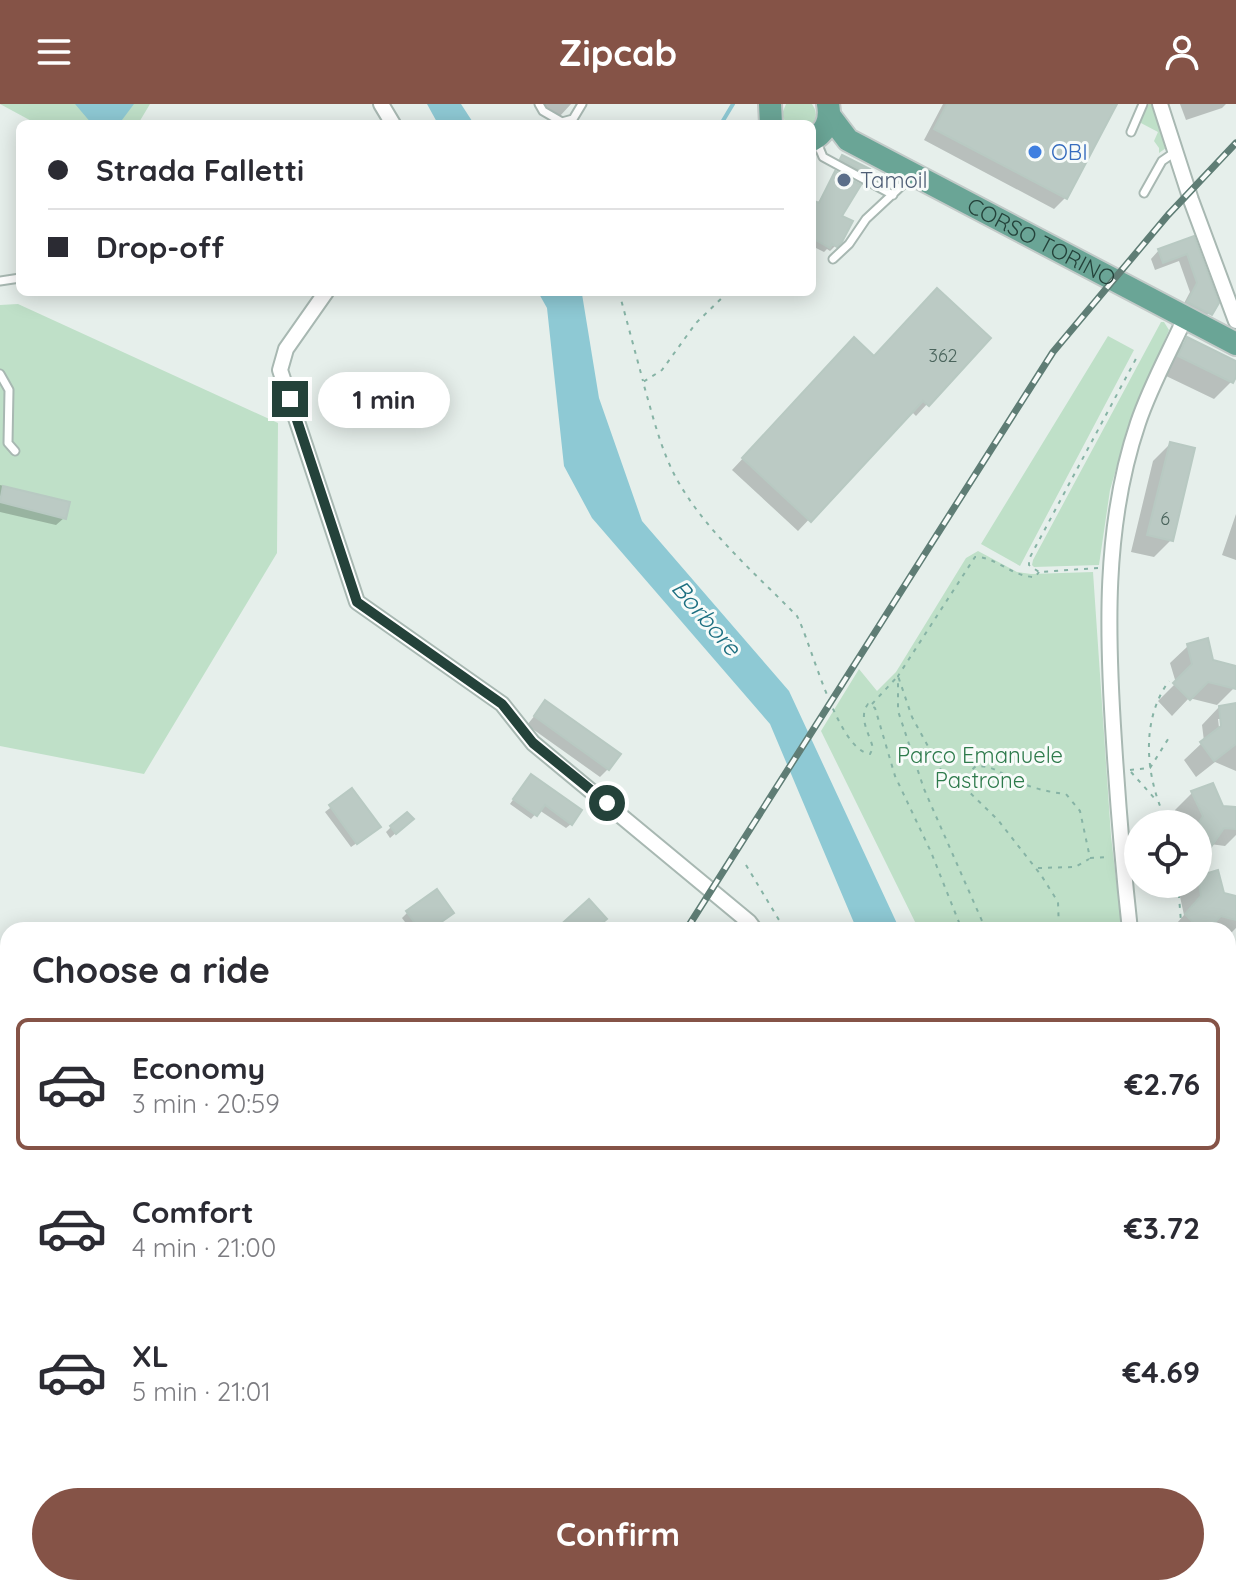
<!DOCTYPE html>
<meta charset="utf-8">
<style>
body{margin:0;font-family:Quicksand,sans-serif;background:#f2f2f3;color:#2b2b33;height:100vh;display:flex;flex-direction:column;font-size:30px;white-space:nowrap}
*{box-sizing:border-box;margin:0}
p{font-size:26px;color:#7c7c81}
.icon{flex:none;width:44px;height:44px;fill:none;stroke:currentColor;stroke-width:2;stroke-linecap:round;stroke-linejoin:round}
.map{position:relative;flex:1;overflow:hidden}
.details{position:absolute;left:0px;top:818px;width:1236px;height:674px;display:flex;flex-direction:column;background:#fff;border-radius:24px 24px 0 0;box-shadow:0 4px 20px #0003}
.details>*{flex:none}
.guide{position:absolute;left:16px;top:16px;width:800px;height:176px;border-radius:12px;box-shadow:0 4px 20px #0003;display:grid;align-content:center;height:176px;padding:0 32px;background:#fff}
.buttons{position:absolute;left:1124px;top:706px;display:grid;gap:16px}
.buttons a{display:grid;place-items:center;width:88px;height:88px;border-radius:50%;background:#fff;box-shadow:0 4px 20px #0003;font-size:40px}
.end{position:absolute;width:36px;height:36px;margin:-18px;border:10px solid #24423a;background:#fff;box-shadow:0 0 0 4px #fff}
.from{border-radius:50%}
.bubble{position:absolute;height:56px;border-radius:28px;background:#fff;box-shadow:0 4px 20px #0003;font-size:26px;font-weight:700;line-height:56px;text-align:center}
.guide b{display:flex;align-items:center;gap:28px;height:76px;font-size:30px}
.guide b+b{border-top:2px solid #e1e1e2}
.guide i{width:20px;height:20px;background:#2b2b33}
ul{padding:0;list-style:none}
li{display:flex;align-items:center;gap:24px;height:132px;margin:0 16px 12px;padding:0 16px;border:4px solid transparent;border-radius:12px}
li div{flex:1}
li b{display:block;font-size:30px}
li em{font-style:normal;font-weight:700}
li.active{border-color:#855347}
li>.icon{width:72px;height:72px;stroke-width:1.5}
h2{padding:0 32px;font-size:36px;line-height:96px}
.action{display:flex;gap:16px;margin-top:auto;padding:16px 32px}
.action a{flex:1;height:92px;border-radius:48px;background:#855347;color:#fff;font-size:32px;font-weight:700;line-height:92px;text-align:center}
header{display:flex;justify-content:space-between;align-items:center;height:104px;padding:0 32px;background:#855347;color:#fff;font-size:36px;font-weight:700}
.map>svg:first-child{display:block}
.green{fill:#bfe0c8}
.water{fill:#8ec9d4}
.shadow{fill:#0003;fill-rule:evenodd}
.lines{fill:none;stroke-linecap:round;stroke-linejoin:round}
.stream{stroke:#8ec9d4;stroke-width:4}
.building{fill:#bbcac4;stroke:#b8c9c2;stroke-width:2}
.lane-casing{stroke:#a8b8b2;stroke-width:11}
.street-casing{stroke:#a8b8b2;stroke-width:18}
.primary-casing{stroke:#c2cac8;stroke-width:26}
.path{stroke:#86b3a5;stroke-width:2;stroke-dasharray:4 6;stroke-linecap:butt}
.lane{stroke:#fff;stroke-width:7}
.street{stroke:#fff;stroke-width:14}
.primary{stroke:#6aa596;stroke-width:22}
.rail-casing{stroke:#5f7d75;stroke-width:7}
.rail{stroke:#f7fbf9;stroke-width:4;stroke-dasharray:12;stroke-linecap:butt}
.route{stroke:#24423a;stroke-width:10}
.shop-dot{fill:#3f7fe0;stroke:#f7fbf9;stroke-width:3}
.service-dot{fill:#5c6f8a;stroke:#f7fbf9;stroke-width:3}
.labels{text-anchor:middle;stroke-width:6;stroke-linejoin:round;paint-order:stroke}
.number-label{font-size:18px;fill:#4a645c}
.shop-label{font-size:22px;fill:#366cbe;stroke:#f7fbf9;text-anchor:start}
.service-label{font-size:22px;fill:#4e5e75;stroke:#f7fbf9;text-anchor:start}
.street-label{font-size:22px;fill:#24423a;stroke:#f7fbf9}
.park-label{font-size:22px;fill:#2d7a4b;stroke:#f7fbf9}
.water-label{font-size:24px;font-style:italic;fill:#1c6f80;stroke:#f7fbf9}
</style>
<header><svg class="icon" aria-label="menu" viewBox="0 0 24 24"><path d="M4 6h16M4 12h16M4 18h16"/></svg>Zipcab<svg class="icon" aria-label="person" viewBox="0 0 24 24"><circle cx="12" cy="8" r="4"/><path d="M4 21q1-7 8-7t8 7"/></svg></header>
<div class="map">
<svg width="1236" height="1491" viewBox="0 0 1236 1491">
<rect width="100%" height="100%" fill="#e6efeb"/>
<path class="green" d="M0,0H150L138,20H37Z
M786,0H812C817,7 817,14 812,21L786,20L782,10Z
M1149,0H1151L1166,44L1159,49V44L1154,37L1158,28L1139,18Z
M18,200L278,319L277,449L144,670L0,642V201Z
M1161,218H1164L1169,226L1128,324L1110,386L1099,461L1034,463L1032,461L1033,456Z
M1108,232L1134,246L1020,462L981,440Z
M978,447L1017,468L1031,470L1093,468L1111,732L1122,826H919L821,627L859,565L877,587L896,568L966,454Z"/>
<path class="water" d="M75,0H134L119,20H92Z
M427,0H461L474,20H438Z
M538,188H581L582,190L599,294L642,417L789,587L900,826H857L770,620L592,414L564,362L547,204Z"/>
<path class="shadow" d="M540,0H571L560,12Z
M943,0H1115L1065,94L1054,105L924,36Z
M1180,0H1226L1222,4L1186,16Z
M842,53L868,66L864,70L839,57Z
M835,69L840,137L830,147L827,145L824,148L812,142V98L817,101Z
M1193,135L1216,199L1202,218L1180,207L1190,188L1179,157L1155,166L1151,155L1159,146Z
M988,234L916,312L911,307L798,427L732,366L843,247L874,255Z
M1188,235L1236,259V268L1231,278L1214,295L1162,270L1171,252Z
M1170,340L1171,436L1154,453L1131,448L1153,357Z
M0,381L68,400L64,414L56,421L0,408Z
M1236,410V456L1222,451Z
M1188,542L1211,558L1234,584L1217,601L1189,594L1172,612L1158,597L1176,579L1170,559Z
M545,599L608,665L600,673L527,621Z
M1236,601V667L1215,658L1196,673L1184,656L1204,637L1202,621L1219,603ZM1218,615H1222L1220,632Z
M526,677L571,720L566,724L539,706L531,715L510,700Z
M352,687L373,728L351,743L325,708Z
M1192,689L1222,704L1236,705V731L1225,742L1210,740L1198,754V720H1182L1175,706Z
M406,720L390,734L386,728L391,723Z
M1217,768L1222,790L1236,794V824L1228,832V826H1171L1184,811L1179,788L1187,780H1198V770Z
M407,809L429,826H411L402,814Z
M8,1040V1084L5,1087L0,1083V1051Z
M8,1091V1144L0,1136V1099Z
M8,1348V1370L5,1373L0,1368V1355Z
M25,1484H56L48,1491H27Z
M369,1484H408L409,1486L404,1491H373Z"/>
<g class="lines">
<path class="stream" d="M721,20L733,0"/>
</g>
<path class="building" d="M947,0H1117L1067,95L934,25Z
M842,51L870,65L868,70L840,55Z
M835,67L861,81L842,112L853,117L842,138L837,143L832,140L830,144L812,134V96L819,99Z
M1194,132L1219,199L1212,211L1187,198L1197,179L1187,150L1163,159L1158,145Z
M937,184L991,234L929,302L923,297L811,418L742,354L854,233L874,252Z
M1187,233L1236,257V273L1233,279L1178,252Z
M1170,338L1195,344L1173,437L1147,431Z
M3,382L70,398L66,415L0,398Z
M1208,534L1213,556L1236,562V585L1208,578L1190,596L1173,579L1192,560L1187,540Z
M545,596L621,650L609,666L534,612Z
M1236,599V640L1214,657L1200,638L1221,622L1219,602Z
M531,670L582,706L572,721L545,701L537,712L513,695Z
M1213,679L1223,702L1236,703V725L1224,724L1209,746L1198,739V720L1203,712L1191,687Z
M352,684L381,723L357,740L329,701Z
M407,708L414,715L396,730L390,722Z
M1218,766L1224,789L1236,792V816L1221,812L1207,826H1200L1185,810L1201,792L1198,772Z
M437,785L454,809L430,826H420L406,807Z
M589,795L607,815L594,826H555Z
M0,1471L8,1484L12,1485L13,1491H0Z"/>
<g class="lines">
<defs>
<path id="lane" d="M539,0L543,7L562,18L573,15L582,0
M1131,28L1143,0
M816,36L823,53L893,91
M1144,89L1162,57L1175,48
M833,155L849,140L866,115L911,73
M0,177L20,174
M0,270L9,286L8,339L15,347"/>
<path id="street" d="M381,0L393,20
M1160,0L1191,96L1236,217
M326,188L286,245L280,266L357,498L502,600L533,639L749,818L755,826
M1130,826C1123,763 1118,701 1114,638C1107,532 1103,422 1138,319C1150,283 1169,249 1185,214
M0,1215L8,1208
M1228,1272L1236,1273
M22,1484L23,1491
M1150,1484L1153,1491
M262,1491L273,1484
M949,1491L951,1484
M1132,1491L1137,1484"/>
<g id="primary">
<path d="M770,0L771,20"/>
<path id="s1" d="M829,11L848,36L1236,240"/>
<path d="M812,36C826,28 831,16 828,0"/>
</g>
</defs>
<use href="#lane" class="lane-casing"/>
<use href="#street" class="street-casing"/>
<use href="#primary" class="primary-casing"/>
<path class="path" d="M619,188L643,277
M728,188L696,219L662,266L643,278C652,309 660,343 675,372C704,426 755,469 797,512C811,538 837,646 870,650L873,644C869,629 858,613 868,600L875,604L895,672L931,748L962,826
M1098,464L1039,468L1029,461V455L1138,251
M872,600L898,572L912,613L941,666L964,683L998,716L1041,771L1058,798L1059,826
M1130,666L1150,664L1170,632
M1131,668L1156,696
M958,679L976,662C997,662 1001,671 1019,678C1035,685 1049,688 1066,690L1080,707L1090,754L1108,753
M1168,720C1146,677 1139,618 1169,577
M746,761L785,826
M1038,764L1075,763L1089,755
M1178,780L1181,818
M986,826L924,685L898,607V572L975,453C995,452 1012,473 1035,473L1039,468
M965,1491L967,1484
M1102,1491L1104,1484"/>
<use href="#lane" class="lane"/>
<use href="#street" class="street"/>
<use href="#primary" class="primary"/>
<defs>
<path id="rail" d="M686,826L1053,248L1168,111L1236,39
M165,1491L175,1484"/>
</defs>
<use href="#rail" class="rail-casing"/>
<use href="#rail" class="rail"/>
</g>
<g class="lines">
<path class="route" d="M290,295L357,498L502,600L533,639L607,699"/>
</g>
<circle class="shop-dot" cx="1035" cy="48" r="8"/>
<circle class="service-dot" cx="844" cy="76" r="8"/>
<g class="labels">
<g class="number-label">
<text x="943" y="258">362</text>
<text x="1165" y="421">6</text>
</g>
<g class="shop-label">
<text x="1051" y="56">OBI</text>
</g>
<g class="service-label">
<text x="860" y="84">Tamoil</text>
</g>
<g class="street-label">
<text dy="8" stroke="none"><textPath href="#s1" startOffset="250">CORSO TORINO</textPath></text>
</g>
<g class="park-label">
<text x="980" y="659">Parco Emanuele<tspan x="980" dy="25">Pastrone</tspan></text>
</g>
<g class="water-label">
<text transform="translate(706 514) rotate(49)" y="8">Borbore</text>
</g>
</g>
</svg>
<div class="buttons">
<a><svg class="icon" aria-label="locate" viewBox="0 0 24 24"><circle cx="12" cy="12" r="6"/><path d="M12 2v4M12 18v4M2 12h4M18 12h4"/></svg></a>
</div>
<i class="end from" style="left:607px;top:699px"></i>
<i class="end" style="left:290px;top:295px"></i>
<div class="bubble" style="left:318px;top:268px;width:132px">1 min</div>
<div class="guide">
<b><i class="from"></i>Strada Falletti</b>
<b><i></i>Drop-off</b>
</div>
<section class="details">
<h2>Choose a ride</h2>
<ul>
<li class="active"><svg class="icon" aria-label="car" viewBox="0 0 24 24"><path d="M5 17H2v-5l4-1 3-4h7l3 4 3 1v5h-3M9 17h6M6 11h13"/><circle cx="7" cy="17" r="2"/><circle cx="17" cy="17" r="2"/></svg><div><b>Economy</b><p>3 min · 20:59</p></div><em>€2.76</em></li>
<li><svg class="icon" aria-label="car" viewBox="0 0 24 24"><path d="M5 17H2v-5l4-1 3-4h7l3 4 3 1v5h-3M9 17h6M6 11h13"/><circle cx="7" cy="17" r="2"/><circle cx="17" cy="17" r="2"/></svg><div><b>Comfort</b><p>4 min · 21:00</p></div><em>€3.72</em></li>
<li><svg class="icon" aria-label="car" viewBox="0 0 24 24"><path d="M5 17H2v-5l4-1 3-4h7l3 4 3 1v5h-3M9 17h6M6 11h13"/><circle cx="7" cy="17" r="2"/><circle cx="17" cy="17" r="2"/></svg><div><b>XL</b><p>5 min · 21:01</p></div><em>€4.69</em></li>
</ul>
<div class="action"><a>Confirm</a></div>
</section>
</div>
